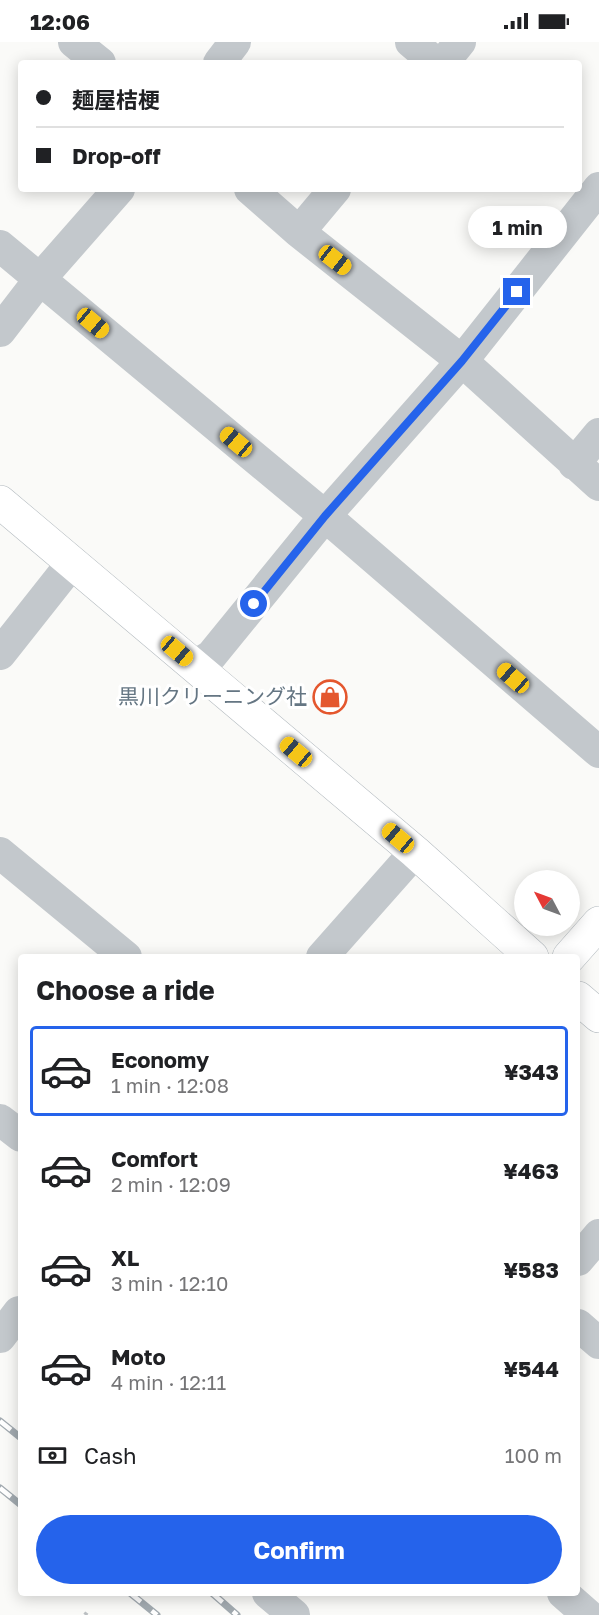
<!DOCTYPE html>
<meta charset="utf-8">
<style>
body{margin:0;font-family:"Golos Text","Noto Sans JP",sans-serif;background:#f2f2f2;color:#202124;height:100vh;display:flex;flex-direction:column;font-size:22px;white-space:nowrap}
*{box-sizing:border-box;margin:0}
p{font-size:20px;color:#757577}
.icon{flex:none;width:33px;height:33px;fill:none;stroke:currentColor;stroke-width:2;stroke-linecap:round;stroke-linejoin:round}
.map{position:relative;flex:1;overflow:hidden}
.details{position:absolute;left:18px;top:912px;width:562px;height:642px;display:flex;flex-direction:column;background:#fff;border-radius:6px;box-shadow:0 3px 15px #0003}
.details>*{flex:none}
.hud{position:absolute;left:18px;top:18px;width:564px;height:132px;border-radius:6px;box-shadow:0 3px 15px #0003;display:grid;align-content:center;height:132px;padding:0 18px;background:#fff}
.needle{width:39px;rotate:311deg}
.fabs{position:absolute;left:514px;top:828px;display:grid;gap:12px}
.fabs a{display:grid;place-items:center;width:66px;height:66px;border-radius:50%;background:#fff;box-shadow:0 3px 15px #0003;font-size:30px}
.end{position:absolute;width:27px;height:27px;margin:-14px;border:8px solid #2563eb;background:#fff;box-shadow:0 0 0 3px #fff}
.from{border-radius:50%}
.bubble{position:absolute;height:42px;border-radius:21px;background:#fff;box-shadow:0 3px 15px #0003;font-size:20px;font-weight:700;line-height:42px;text-align:center}
.car{position:absolute;width:18px;height:36px;margin:-18px -9px;border-radius:8px;box-shadow:0 0 4px 2px #0007;background:linear-gradient(#f5c518 24%,#345 0 40%,#f5c518 0 76%,#345 0 86%,#f5c518 0)}
.hud b{display:flex;align-items:center;gap:21px;height:57px;font-size:22px}
.hud b+b{border-top:2px solid #e0e0e0}
.hud i{width:15px;height:15px;background:#202124}
ul{padding:0;list-style:none}
li{display:flex;align-items:center;gap:18px;height:90px;margin:0 12px 9px;padding:0 6px;border:3px solid transparent;border-radius:6px}
li div{flex:1}
li b{display:block;font-size:22px}
li em{font-style:normal;font-weight:700}
li.active{border-color:#2563eb}
li>.icon{width:54px;height:54px;stroke-width:1.5}
h2{padding:0 18px;font-size:27px;line-height:72px}
.pay{display:flex;align-items:center;gap:15px;height:66px;padding:0 18px;font-size:22px}
.pay p{margin-inline-start:auto}
.primary-button{display:flex;gap:12px;margin-top:auto;padding:12px 18px}
.primary-button a{flex:1;height:69px;border-radius:36px;background:#2563eb;color:#fff;font-size:24px;font-weight:700;line-height:69px;text-align:center}
.status{display:flex;justify-content:space-between;align-items:center;height:42px;padding:0 30px;background:#fff;direction:ltr}
.status svg{height:16px;fill:currentColor}
.map>svg:first-child{display:block}
.lines{fill:none;stroke-linecap:round;stroke-linejoin:round}
.secondary-casing{stroke:#b3babf;stroke-width:34}
.path{stroke:#bbbfc2;stroke-width:4;stroke-dasharray:3 3;stroke-linecap:butt}
.street{stroke:#c3c8cc;stroke-width:32}
.secondary{stroke:#fff;stroke-width:33}
.rail-casing{stroke:#a2aab0;stroke-width:7}
.rail{stroke:#fff;stroke-width:4.5;stroke-dasharray:14;stroke-linecap:butt}
.route{stroke:#2563eb;stroke-width:8}
.labels{text-anchor:middle;stroke-width:6;stroke-linejoin:round;paint-order:stroke}
.poi-label{font-size:21px;fill:#657683;stroke:#fff;text-anchor:end}
</style>
<div class="status"><b>12:06</b><svg viewBox="0 0 49 12"><path d="M0 12V9h3v3zM5 12V6h3v6zM10 12V3h3v9zM15 12V0h3v12zM26 1h20v11H26zM47 4h2v5h-2z"/></svg></div>
<div class="map">
<svg width="599" height="1573" viewBox="0 0 599 1573">
<rect width="100%" height="100%" fill="#fafaf8"/>
<g class="lines">
<defs>
<path id="secondary" d="M0,460L415,810L532,915
M569,915L599,881
M578,956L599,974"/>
</defs>
<use href="#secondary" class="secondary-casing"/>
<path class="path" d="M85,1573L88,1569"/>
<path class="street" d="M74,0L100,21
M411,0L436,21
M219,21L235,0
M443,21L460,0
M250,147L299,190L462,319L599,443
M299,190L335,147
M0,204L325,474L599,710
M0,289L40,237L119,147
M574,422L599,392
M0,612L72,521
M194,624L211,614L325,474L462,319L599,146
M0,811L126,915
M322,915L415,810
M0,1078L21,1094
M578,1218L599,1193
M578,1283L599,1301
M0,1295L19,1270
M268,1551L294,1573
M563,1551L588,1573"/>
<use href="#secondary" class="secondary"/>
<defs>
<path id="rail" d="M0,1379L21,1396
M0,1446L21,1463
M130,1551L157,1573
M212,1551L237,1573"/>
</defs>
<use href="#rail" class="rail-casing"/>
<use href="#rail" class="rail"/>
</g>
<g class="lines">
<path class="route" d="M254,562L325,474L462,319L517,250"/>
</g>
<defs>
<symbol id="shop-ring" viewBox="-11 -11 22 22"><circle r="9.5" fill="#fff" stroke="#e4572e" stroke-width="1.5"/><path d="M-5-2.5h2.3a2.7 3.5 0 0 1 5.4 0H5L5.5 6h-11ZM-1.5-2.5h3a1.5 2.3 0 0 0-3 0Z" fill="#e4572e"/></symbol>
</defs>
<g fill-rule="evenodd">
<use href="#shop-ring" x="311" y="636" width="38" height="38"/>
</g>
<g class="labels">
<g class="poi-label">
<text x="307" y="662">黒川クリーニング社</text>
</g>
</g>
</svg>
<div class="fabs">
<a><svg class="needle" viewBox="-14 -14 28 28"><path d="M0-13l5 13h-10z" fill="#e53935"/><path d="M0 13l5-13h-10z" fill="#757577"/></svg></a>
</div>
<i class="end from" style="left:254px;top:562px"></i>
<i class="end" style="left:517px;top:250px"></i>
<div class="bubble" style="left:468px;top:164px;width:99px">1 min</div>
<i class="car" style="left:335px;top:218px;rotate:128deg"></i>
<i class="car" style="left:93px;top:281px;rotate:130deg"></i>
<i class="car" style="left:236px;top:400px;rotate:310deg"></i>
<i class="car" style="left:177px;top:609px;rotate:130deg"></i>
<i class="car" style="left:513px;top:636px;rotate:311deg"></i>
<i class="car" style="left:296px;top:710px;rotate:310deg"></i>
<i class="car" style="left:398px;top:796px;rotate:310deg"></i>
<div class="hud">
<b><i class="from"></i>麺屋桔梗</b>
<b><i></i>Drop-off</b>
</div>
<section class="details">
<h2>Choose a ride</h2>
<ul>
<li class="active"><svg class="icon" aria-label="car" viewBox="0 0 24 24"><path d="M5 17H2v-5l4-1 3-4h7l3 4 3 1v5h-3M9 17h6M6 11h13"/><circle cx="7" cy="17" r="2"/><circle cx="17" cy="17" r="2"/></svg><div><b>Economy</b><p>1 min · 12:08</p></div><em>¥343</em></li>
<li><svg class="icon" aria-label="car" viewBox="0 0 24 24"><path d="M5 17H2v-5l4-1 3-4h7l3 4 3 1v5h-3M9 17h6M6 11h13"/><circle cx="7" cy="17" r="2"/><circle cx="17" cy="17" r="2"/></svg><div><b>Comfort</b><p>2 min · 12:09</p></div><em>¥463</em></li>
<li><svg class="icon" aria-label="car" viewBox="0 0 24 24"><path d="M5 17H2v-5l4-1 3-4h7l3 4 3 1v5h-3M9 17h6M6 11h13"/><circle cx="7" cy="17" r="2"/><circle cx="17" cy="17" r="2"/></svg><div><b>XL</b><p>3 min · 12:10</p></div><em>¥583</em></li>
<li><svg class="icon" aria-label="car" viewBox="0 0 24 24"><path d="M5 17H2v-5l4-1 3-4h7l3 4 3 1v5h-3M9 17h6M6 11h13"/><circle cx="7" cy="17" r="2"/><circle cx="17" cy="17" r="2"/></svg><div><b>Moto</b><p>4 min · 12:11</p></div><em>¥544</em></li>
</ul>
<div class="pay"><svg class="icon" aria-label="cash" viewBox="0 0 24 24"><path d="M3 7h18v10H3z"/><circle cx="12" cy="12" r="2"/></svg>Cash<p>100 m</p></div>
<div class="primary-button"><a>Confirm</a></div>
</section>
</div>
